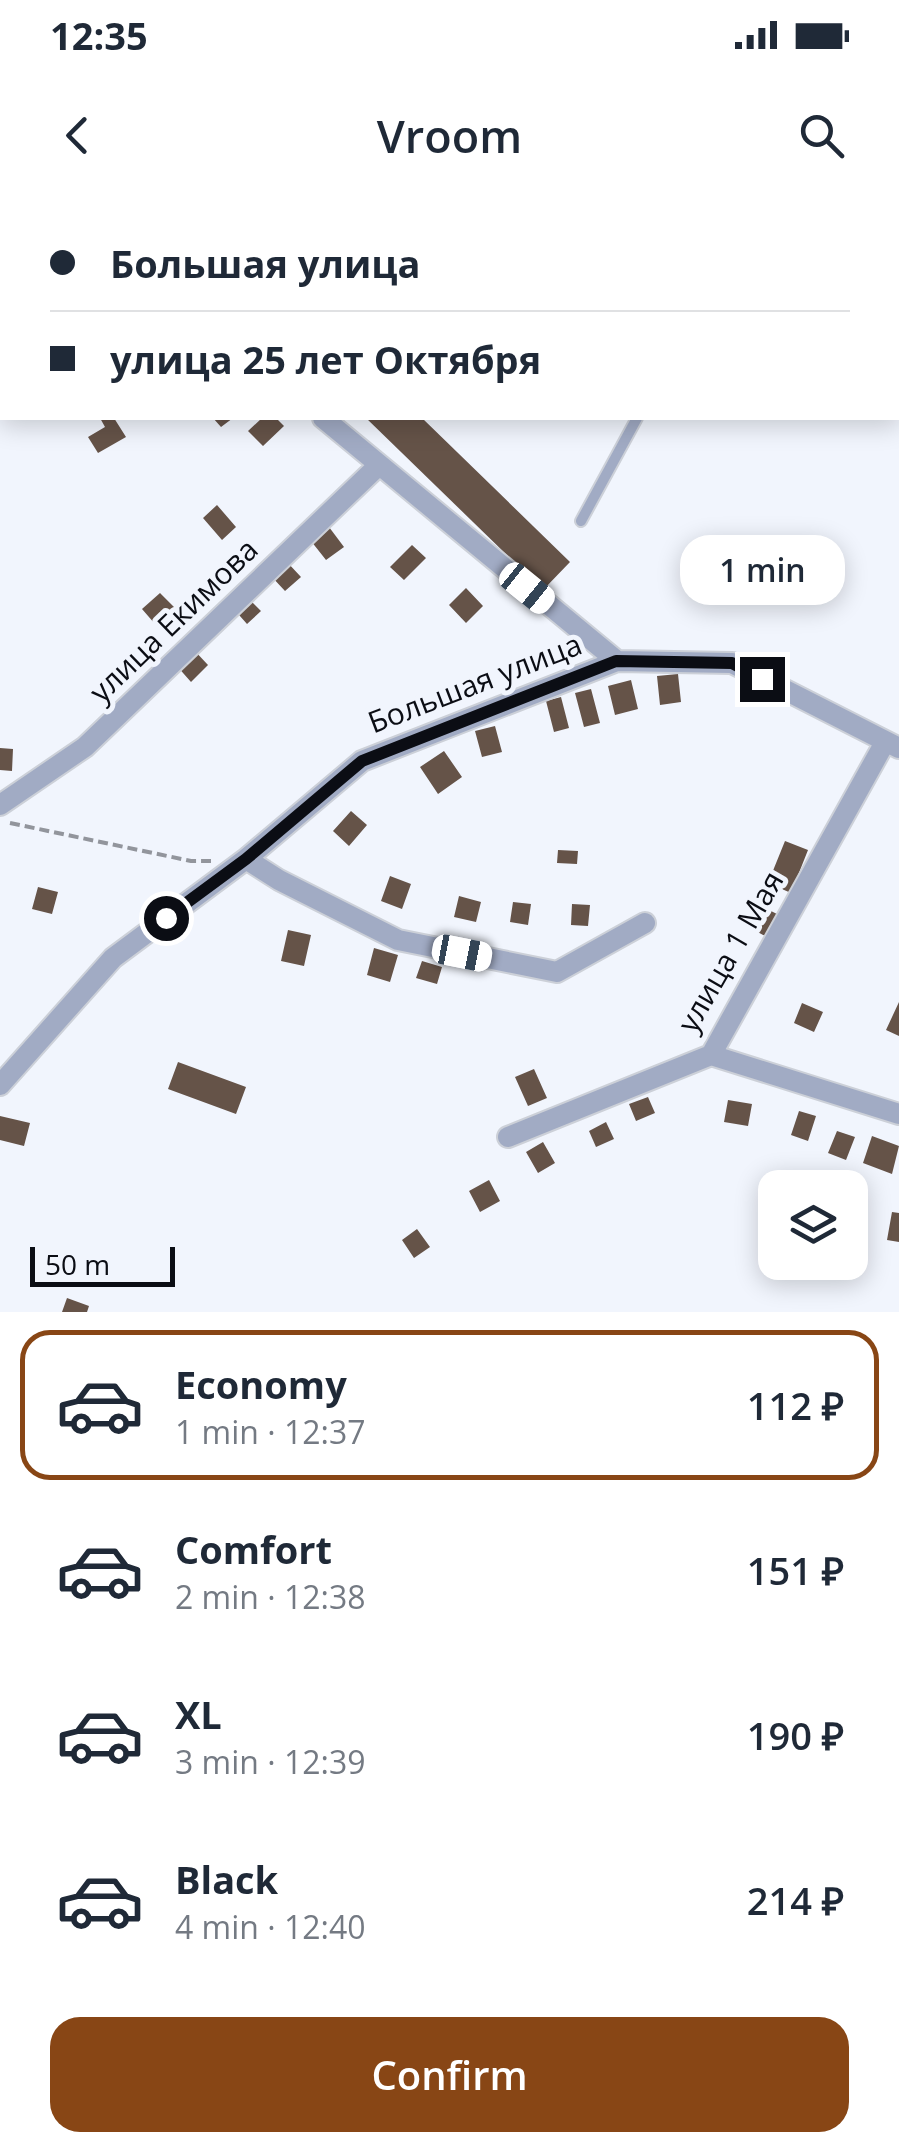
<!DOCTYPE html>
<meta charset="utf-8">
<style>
body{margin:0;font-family:"Open Sans",sans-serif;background:#f2f2f3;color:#1f2937;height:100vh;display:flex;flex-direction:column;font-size:38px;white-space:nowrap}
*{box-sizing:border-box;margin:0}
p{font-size:32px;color:#747a83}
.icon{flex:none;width:55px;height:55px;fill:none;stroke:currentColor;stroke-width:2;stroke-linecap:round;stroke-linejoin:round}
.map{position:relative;height:1112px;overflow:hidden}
.side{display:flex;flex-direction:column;background:#fff;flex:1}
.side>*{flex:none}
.hud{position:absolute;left:0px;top:0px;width:900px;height:220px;box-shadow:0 5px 25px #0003;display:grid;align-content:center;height:220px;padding:0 50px;background:#fff}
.controls{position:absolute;left:758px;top:970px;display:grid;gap:20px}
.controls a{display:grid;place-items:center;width:110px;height:110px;border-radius:20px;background:#fff;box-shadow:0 5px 25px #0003;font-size:50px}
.scale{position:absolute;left:30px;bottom:25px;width:145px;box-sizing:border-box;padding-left:10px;border:5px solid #0b0d14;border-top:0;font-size:28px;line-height:35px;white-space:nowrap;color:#0b0d14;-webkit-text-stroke:8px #f1f5fd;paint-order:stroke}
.end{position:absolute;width:45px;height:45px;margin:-22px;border:12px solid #0b0d14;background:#fff;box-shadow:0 0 0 5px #fff}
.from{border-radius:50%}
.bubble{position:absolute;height:70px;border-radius:30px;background:#fff;box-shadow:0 5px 25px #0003;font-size:32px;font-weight:600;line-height:70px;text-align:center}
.car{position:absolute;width:30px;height:60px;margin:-30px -15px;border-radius:12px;box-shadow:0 0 8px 2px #0007;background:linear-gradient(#fff 24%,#345 0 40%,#fff 0 76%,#345 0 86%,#fff 0)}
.hud b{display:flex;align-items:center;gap:35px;height:95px;font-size:38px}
.hud b+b{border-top:2px solid #e0e1e3}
.hud i{width:25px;height:25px;background:#1f2937}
ul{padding:18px 0 0;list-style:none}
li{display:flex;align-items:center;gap:30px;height:150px;margin:0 20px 15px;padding:0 30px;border:5px solid transparent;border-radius:30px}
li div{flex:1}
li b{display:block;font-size:38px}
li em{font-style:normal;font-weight:600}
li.current{border-color:#884615}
li>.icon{width:90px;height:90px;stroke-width:1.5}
.action{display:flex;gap:20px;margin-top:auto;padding:20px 50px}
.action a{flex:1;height:115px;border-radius:30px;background:#884615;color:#fff;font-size:40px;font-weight:600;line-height:115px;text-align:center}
.status{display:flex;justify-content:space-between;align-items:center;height:70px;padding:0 50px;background:#fff;direction:ltr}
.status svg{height:28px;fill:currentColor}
header{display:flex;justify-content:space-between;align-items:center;height:130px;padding:0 50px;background:#fff;font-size:45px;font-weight:600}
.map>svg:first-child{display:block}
.building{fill:#655348}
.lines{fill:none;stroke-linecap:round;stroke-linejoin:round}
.lane-casing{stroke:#ccd0d8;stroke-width:14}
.street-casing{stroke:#ccd0d8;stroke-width:24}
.path{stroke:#92959c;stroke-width:4;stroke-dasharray:10 5;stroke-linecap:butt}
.lane{stroke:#a1abc4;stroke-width:10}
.street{stroke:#a1abc4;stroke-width:20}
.route{stroke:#0b0d14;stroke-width:12}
.labels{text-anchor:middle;stroke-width:10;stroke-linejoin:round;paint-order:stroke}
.street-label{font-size:30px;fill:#0b0d14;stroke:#f1f5fd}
</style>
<div class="status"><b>12:35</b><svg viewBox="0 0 49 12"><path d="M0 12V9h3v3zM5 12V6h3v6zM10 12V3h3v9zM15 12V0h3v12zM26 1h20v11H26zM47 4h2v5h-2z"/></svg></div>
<header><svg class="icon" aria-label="back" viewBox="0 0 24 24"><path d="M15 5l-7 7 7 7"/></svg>Vroom<svg class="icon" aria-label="search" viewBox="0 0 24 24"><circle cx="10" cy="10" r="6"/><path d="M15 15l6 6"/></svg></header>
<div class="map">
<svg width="899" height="1112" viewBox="0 0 899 1112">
<rect width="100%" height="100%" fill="#f1f5fd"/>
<path class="building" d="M100,218H114L126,237L98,253L88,237L105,227Z
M213,218H233L221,227Z
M262,218H276L284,226L263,246L248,231Z
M366,218H422L570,362L543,390Z
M217,305L236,327L222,340L203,318Z
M329,327L344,347L326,360L311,341Z
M412,345L426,358L404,380L390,367Z
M287,362L301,377L285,391L271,376Z
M466,388L483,406L466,423L449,405Z
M160,393L174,407L155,424L142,409Z
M245,395L261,411L247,424L232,407Z
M193,449L208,465L191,482L176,465Z
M678,474L681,502L660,505L657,476Z
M631,480L638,509L615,515L608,486Z
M591,489L600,523L584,527L575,493Z
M561,497L569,528L554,532L546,501Z
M495,526L502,552L482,557L475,531Z
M0,548L13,549L12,571L0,570Z
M444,551L462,577L438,594L420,567Z
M351,611L367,625L349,646L333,631Z
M785,641L808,650L791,693L768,683Z
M558,650L578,651L577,664L557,663Z
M390,676L411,684L402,709L381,701Z
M38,687L58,692L52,714L32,709Z
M459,696L481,702L476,722L454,717Z
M513,702L531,704L528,725L510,722Z
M755,703L779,715L767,737L743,724Z
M572,704L590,705L588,726L571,725Z
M288,730L311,735L304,766L281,761Z
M374,748L398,755L390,782L367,775Z
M422,761L442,767L437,784L416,778Z
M899,802V836L886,830Z
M802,803L823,812L814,832L794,823Z
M178,862L246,887L236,914L168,889Z
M534,869L547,898L528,906L515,877Z
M648,897L655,913L636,921L629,904Z
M728,900L752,904L748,926L724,922Z
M799,911L816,916L808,941L791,935Z
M0,916L30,923L24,946L0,940Z
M606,922L614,939L596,947L589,931Z
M837,931L855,937L846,960L828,953Z
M872,936L899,946L892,974L863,963Z
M543,942L555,963L538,973L526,952Z
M489,980L500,1001L480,1012L469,991Z
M892,1012L899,1013V1042L887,1040Z
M417,1029L430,1047L414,1058L402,1040Z
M67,1098L89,1106L87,1112H62Z"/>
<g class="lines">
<defs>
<path id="lane" d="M617,0V2
M581,321L637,218"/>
<path id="street" d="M79,0L82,2
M323,218L617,461
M0,605L85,547L378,266
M246,659L279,680L398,740L557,772L645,723
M711,855L899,914
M0,885L113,758L246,659L362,561L617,461L732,463L899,548
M508,937L711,855L884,544"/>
</defs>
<use href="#lane" class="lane-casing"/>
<use href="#street" class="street-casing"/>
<path class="path" d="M10,623L191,661H211"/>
<use href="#lane" class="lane"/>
<use href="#street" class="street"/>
</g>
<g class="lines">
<path class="route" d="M166,718L246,659L362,561L616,461L732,463L762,479"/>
</g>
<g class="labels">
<g class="street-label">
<text transform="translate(174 421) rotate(-44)" y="10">улица Екимова</text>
<text transform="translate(475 484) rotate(-21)" y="10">Большая улица</text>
<text transform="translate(731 752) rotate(-60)" y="10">улица 1 Мая</text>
</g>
</g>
</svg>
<div class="controls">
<a><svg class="icon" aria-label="layers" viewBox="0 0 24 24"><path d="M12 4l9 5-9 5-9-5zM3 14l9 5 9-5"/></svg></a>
</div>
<div class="scale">50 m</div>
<i class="end from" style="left:166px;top:718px"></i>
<i class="end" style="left:762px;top:479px"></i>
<div class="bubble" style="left:680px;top:335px;width:165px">1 min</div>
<i class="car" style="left:527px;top:388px;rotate:129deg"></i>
<i class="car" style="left:462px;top:753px;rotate:101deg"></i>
<div class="hud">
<b><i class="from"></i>Большая улица</b>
<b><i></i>улица 25 лет Октября</b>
</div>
</div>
<section class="side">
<ul>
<li class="current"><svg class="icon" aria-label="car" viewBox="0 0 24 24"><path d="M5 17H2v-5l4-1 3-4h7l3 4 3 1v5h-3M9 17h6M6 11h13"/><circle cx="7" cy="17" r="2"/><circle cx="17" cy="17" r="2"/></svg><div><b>Economy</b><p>1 min · 12:37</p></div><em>112 ₽</em></li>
<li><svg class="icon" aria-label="car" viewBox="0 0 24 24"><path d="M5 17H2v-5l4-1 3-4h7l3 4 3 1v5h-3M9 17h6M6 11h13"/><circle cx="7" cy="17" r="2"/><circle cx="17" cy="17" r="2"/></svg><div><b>Comfort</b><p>2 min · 12:38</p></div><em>151 ₽</em></li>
<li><svg class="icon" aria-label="car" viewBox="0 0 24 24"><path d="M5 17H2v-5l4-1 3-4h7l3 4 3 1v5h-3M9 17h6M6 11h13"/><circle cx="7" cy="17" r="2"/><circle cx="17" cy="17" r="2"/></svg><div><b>XL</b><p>3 min · 12:39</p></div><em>190 ₽</em></li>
<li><svg class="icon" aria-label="car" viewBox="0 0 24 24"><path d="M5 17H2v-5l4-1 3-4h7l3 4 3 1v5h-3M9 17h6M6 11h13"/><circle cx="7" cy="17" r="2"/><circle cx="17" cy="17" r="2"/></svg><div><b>Black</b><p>4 min · 12:40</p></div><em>214 ₽</em></li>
</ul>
<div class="action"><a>Confirm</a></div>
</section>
